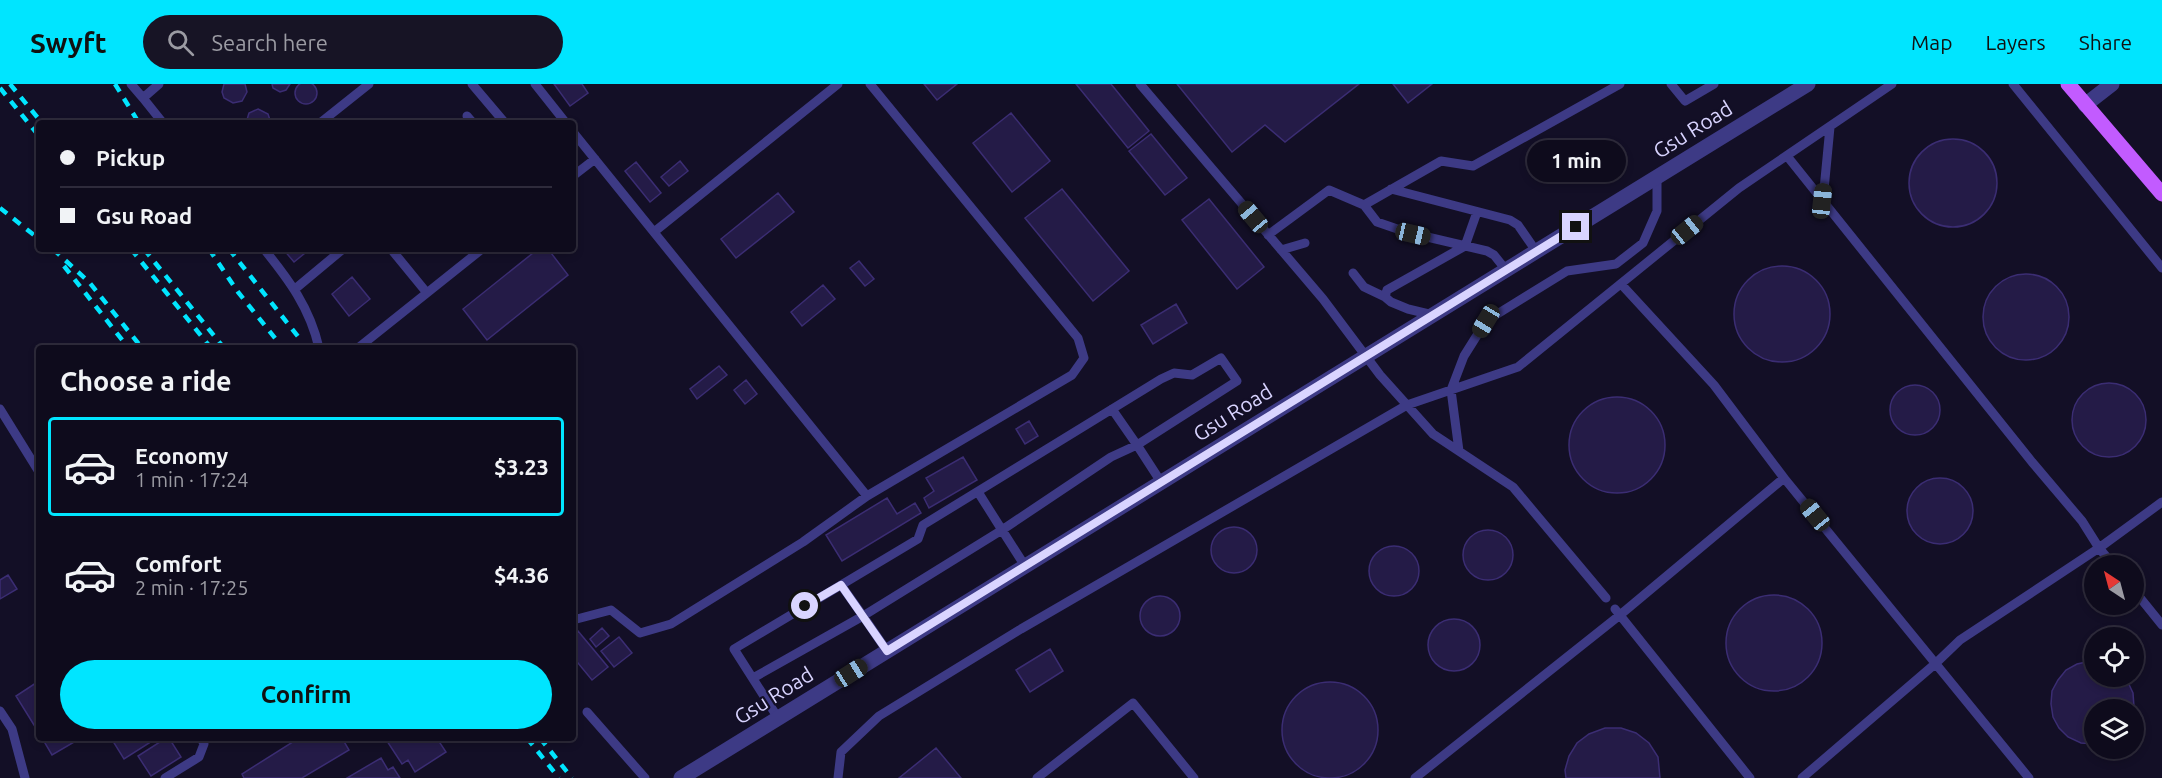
<!DOCTYPE html>
<meta charset="utf-8">
<style>
body{margin:0;font-family:Ubuntu,sans-serif;background:#171425;color:#f1f3f6;height:100vh;display:flex;flex-direction:column;font-size:22px;white-space:nowrap}
*{box-sizing:border-box;margin:0}
p{font-size:20px;color:#9b9ba3}
.icon{flex:none;width:33px;height:33px;fill:none;stroke:currentColor;stroke-width:2;stroke-linecap:round;stroke-linejoin:round}
.map{position:relative;flex:1;overflow:hidden}
.drawer{position:absolute;left:36px;top:261px;width:540px;height:396px;display:flex;flex-direction:column;background:#0e0b1c;border-radius:6px;box-shadow:0 3px 9px #0003,0 0 0 2px #2e2b3b}
.drawer>*{flex:none}
.top-card{position:absolute;left:36px;top:36px;width:540px;height:132px;border-radius:6px;box-shadow:0 3px 9px #0003,0 0 0 2px #2e2b3b;display:grid;align-content:center;height:132px;padding:0 24px;background:#0e0b1c}
.needle{width:39px;rotate:324deg}
.controls{position:absolute;left:2084px;top:471px;display:grid;gap:12px}
.controls a{display:grid;place-items:center;width:60px;height:60px;border-radius:50%;background:#0e0b1c;box-shadow:0 3px 9px #0003,0 0 0 2px #2e2b3b;font-size:30px}
.end{position:absolute;width:27px;height:27px;margin:-14px;border:8px solid #d9d4ff;background:#111;box-shadow:0 0 0 3px #111}
.from{border-radius:50%}
.bubble{position:absolute;height:42px;border-radius:21px;background:#0e0b1c;box-shadow:0 3px 9px #0003,0 0 0 2px #2e2b3b;font-size:20px;font-weight:600;line-height:42px;text-align:center}
.car{position:absolute;width:18px;height:36px;margin:-18px -9px;border-radius:8px;box-shadow:0 0 4px 2px #0007;background:linear-gradient(#222 24%,#8ab4d8 0 40%,#222 0 76%,#8ab4d8 0 86%,#222 0)}
.top-card b{display:flex;align-items:center;gap:21px;height:57px;font-size:22px}
.top-card b+b{border-top:2px solid #2e2b3b}
.top-card i{width:15px;height:15px;background:#f1f3f6}
ul{padding:0;list-style:none}
li{display:flex;align-items:center;gap:18px;height:99px;margin:0 12px 9px;padding:0 12px;border:3px solid transparent;border-radius:6px}
li div{flex:1}
li b{display:block;font-size:22px}
li em{font-style:normal;font-weight:600}
li.on{border-color:#00e5ff}
li>.icon{width:54px;height:54px;stroke-width:1.5}
h2{padding:0 24px;font-size:27px;line-height:72px}
.action{display:flex;gap:12px;margin-top:auto;padding:12px 24px}
.action a{flex:1;height:69px;border-radius:36px;background:#00e5ff;color:#111;font-size:24px;font-weight:600;line-height:69px;text-align:center}
header{display:flex;align-items:center;gap:36px;box-sizing:border-box;height:84px;padding:0 30px;background:#00e5ff;color:#111}
header strong{font-size:28px}
nav{display:flex;gap:33px;margin-inline-start:auto;font-size:21px}
.search{width:420px;height:54px;background:#171425;display:flex;align-items:center;gap:15px;box-sizing:border-box;padding:0 21px;border-radius:33px;color:#9b9ba3;font-size:22px}
.map>svg:first-child{display:block}
.building{fill:#241b47;stroke:#3b2d73;stroke-width:1.5}
.lines{fill:none;stroke-linecap:round;stroke-linejoin:round}
.service{stroke:#3d3a85;stroke-width:9}
.minor{stroke:#3d3a85;stroke-width:15}
.primary{stroke:#c25bff;stroke-width:15}
.rail{stroke:#00e5ff;stroke-width:4.5;stroke-dasharray:9 8;stroke-linecap:butt}
.route{stroke:#d9d4ff;stroke-width:8}
.labels{text-anchor:middle;stroke-width:4.5;stroke-linejoin:round;paint-order:stroke}
.street-label{font-size:21px;fill:#d9d4ff;stroke:#130f26}
</style>
<header>
<strong>Swyft</strong>
<div class="search"><svg class="icon" aria-label="search" viewBox="0 0 24 24"><circle cx="10" cy="10" r="6"/><path d="M15 15l6 6"/></svg>Search here</div>
<nav><a>Map</a><a>Layers</a><a>Share</a></nav>
</header>
<div class="map">
<svg width="2162" height="694" viewBox="0 0 2162 694">
<rect width="100%" height="100%" fill="#130f26"/>
<path class="building" d="M295 9a11 11 0 1 1 22 0a11 11 0 1 1-22 0Z
M245,0L247,8L242,17L233,19L224,14L222,8L224,0Z
M272,0H290L286,6L280,8L273,4Z
M554,0H582L588,9L570,22Z
M924,0H957L937,16Z
M1076,0H1111L1149,47L1128,64Z
M1177,0H1359L1285,58L1265,41L1232,68Z
M1393,0H1432L1408,19Z
M258,25L268,30L271,39H246L249,29Z
M1011,29L1050,77L1012,108L973,59Z
M1151,50L1187,94L1165,111L1129,67Z
M1909 99a44 44 0 1 1 88 0a44 44 0 1 1-88 0Z
M680,77L688,87L669,102L661,93Z
M636,78L661,109L650,118L625,87Z
M1062,105L1129,187L1093,217L1025,134Z
M778,109L794,128L736,174L721,155Z
M1209,115L1264,183L1237,205L1182,136Z
M283,165H310L294,178Z
M538,165H548L568,191L487,256L463,225Z
M859,177L874,195L865,202L850,184Z
M1734 230a48 48 0 1 1 96 0a48 48 0 1 1-96 0Z
M1983 233a43 43 0 1 1 86 0a43 43 0 1 1-86 0Z
M352,193L370,215L349,232L332,210Z
M823,201L835,215L802,242L791,228Z
M1176,220L1187,239L1153,260L1141,241Z
M719,282L727,291L697,315L690,305Z
M746,296L757,310L745,320L734,306Z
M2072 336a37 37 0 1 1 74 0a37 37 0 1 1-74 0Z
M1890 326a25 25 0 1 1 50 0a25 25 0 1 1-50 0Z
M1569 361a48 48 0 1 1 96 0a48 48 0 1 1-96 0Z
M1029,337L1038,352L1025,360L1016,345Z
M963,373L977,396L929,424L924,414L934,407L926,394Z
M1907 427a33 33 0 1 1 66 0a33 33 0 1 1-66 0Z
M887,414L897,430L915,419L921,429L842,477L826,451Z
M1211 466a23 23 0 1 1 46 0a23 23 0 1 1-46 0Z
M1463 471a25 25 0 1 1 50 0a25 25 0 1 1-50 0Z
M1369 487a25 25 0 1 1 50 0a25 25 0 1 1-50 0Z
M8,491L17,505L0,515V496Z
M1726 559a48 48 0 1 1 96 0a48 48 0 1 1-96 0Z
M1140 532a20 20 0 1 1 40 0a20 20 0 1 1-40 0Z
M1428 561a26 26 0 1 1 52 0a26 26 0 1 1-52 0Z
M602,544L609,552L596,563L590,555Z
M578,547L608,583L592,596L573,573V551Z
M619,553L632,569L614,583L601,567Z
M1050,565L1063,587L1030,608L1016,586Z
M2091,577H2094V592H2125L2133,609L2134,623L2133,627V626H2094V660L2081,659L2068,653L2059,644L2053,633L2051,620L2052,607L2058,596L2066,586L2077,580Z
M39,597V649L16,612Z
M1282 646a48 48 0 1 1 96 0a48 48 0 1 1-96 0Z
M1605,644H1621L1636,649L1649,659L1658,673L1660,694H1566L1565,686L1569,672L1577,659L1589,650Z
M42,654H81L52,671Z
M111,654H157L124,675Z
M166,654H169L181,673L151,692L138,672Z
M299,654H342L349,666L302,694H244L242,690Z
M385,654H441L438,656L446,668L415,688L408,676L402,680Z
M936,664L961,694H899Z
M381,674L388,686L393,683L400,694H347Z"/>
<g class="lines">
<path class="service" d="M131,0L143,14
M159,0L143,14L163,39
M472,0L505,39
M535,0L566,39
M1140,0L1323,215L1380,291L1433,350L1513,403L1606,514
M1671,0L1685,17L1714,0
M2013,0L2162,184
M467,32L473,39
M320,39L369,0
M573,48L867,412
M1787,72L2032,378L2082,437L2099,464L1960,556L1935,580L1802,694
M573,92L595,75
M1391,105L1510,136L1518,141L1536,167
M1823,116L1830,43
M1364,121L1377,138L1406,148L1487,167L1494,171L1506,186
M654,148L838,0
M1268,151L1329,106L1364,121L1441,77L1473,82L1620,0
M264,165C289,196 310,224 319,264
M391,165L427,209
M1281,166L1305,159
M1353,189L1364,203L1385,213
M1621,200L1714,301L1784,394L2029,694
M295,205L343,165
M1433,231L1408,225L1391,218L1385,213L1387,206L1465,162L1477,128
M358,264L482,165
M0,325L39,388
M1459,367L1451,306L1464,272L1486,237L1567,187L1616,180L1643,159L1657,127V94
M978,408L1002,446L1111,373L1137,361L1112,325
M2114,482L2099,464L2162,418
M841,501L863,532L1002,446L1025,482
M2133,505L2162,541
M1615,525L1750,694
M573,536L611,526L640,549L671,540L803,458L867,412L1072,291L1084,274L1078,254L870,0
M753,594L863,532L887,567
M0,627L12,645L25,694
M587,628L645,694
M778,634L734,565L918,455L923,441L1161,295L1174,289L1192,291L1221,274L1237,297L1137,361L1161,398
M165,694L199,673L204,660L201,654
M838,694L841,668L879,632L1021,545L1407,321L1518,283L1739,104L1892,0
M1037,694L1133,619L1194,694
M1415,694L1620,531L1784,394"/>
<path class="minor" d="M2085,21L2112,0
M681,694L1808,0"/>
<path class="primary" d="M2068,0L2162,110"/>
<path class="rail" d="M10,0L42,39
M115,0L139,39
M0,4L39,52
M0,124L39,155
M53,165L89,198L142,264
M131,165L211,264
M144,165L224,264
M209,165L238,208L283,264
M229,165L300,255
M64,182L123,257
M527,654L559,694
M540,654L572,694"/>
</g>
<g class="lines">
<path class="route" d="M805,522L841,501L887,567L1576,143"/>
</g>
<g class="labels">
<g class="street-label">
<text transform="translate(1693 46) rotate(-32)" y="7">Gsu Road</text>
<text transform="translate(1233 329) rotate(-32)" y="7">Gsu Road</text>
<text transform="translate(774 612) rotate(-32)" y="7">Gsu Road</text>
</g>
</g>
</svg>
<div class="controls">
<a><svg class="needle" viewBox="-14 -14 28 28"><path d="M0-13l5 13h-10z" fill="#e53935"/><path d="M0 13l5-13h-10z" fill="#9b9ba3"/></svg></a>
<a><svg class="icon" aria-label="locate" viewBox="0 0 24 24"><circle cx="12" cy="12" r="6"/><path d="M12 2v4M12 18v4M2 12h4M18 12h4"/></svg></a>
<a><svg class="icon" aria-label="layers" viewBox="0 0 24 24"><path d="M12 4l9 5-9 5-9-5zM3 14l9 5 9-5"/></svg></a>
</div>
<i class="end from" style="left:805px;top:522px"></i>
<i class="end" style="left:1576px;top:143px"></i>
<div class="bubble" style="left:1527px;top:56px;width:99px">1 min</div>
<i class="car" style="left:1822px;top:117px;rotate:6deg"></i>
<i class="car" style="left:1253px;top:133px;rotate:320deg"></i>
<i class="car" style="left:1687px;top:146px;rotate:51deg"></i>
<i class="car" style="left:1413px;top:150px;rotate:103deg"></i>
<i class="car" style="left:1486px;top:237px;rotate:211deg"></i>
<i class="car" style="left:1815px;top:431px;rotate:321deg"></i>
<i class="car" style="left:851px;top:589px;rotate:58deg"></i>
<div class="top-card">
<b><i class="from"></i>Pickup</b>
<b><i></i>Gsu Road</b>
</div>
<section class="drawer">
<h2>Choose a ride</h2>
<ul>
<li class="on"><svg class="icon" aria-label="car" viewBox="0 0 24 24"><path d="M5 17H2v-5l4-1 3-4h7l3 4 3 1v5h-3M9 17h6M6 11h13"/><circle cx="7" cy="17" r="2"/><circle cx="17" cy="17" r="2"/></svg><div><b>Economy</b><p>1 min · 17:24</p></div><em>$3.23</em></li>
<li><svg class="icon" aria-label="car" viewBox="0 0 24 24"><path d="M5 17H2v-5l4-1 3-4h7l3 4 3 1v5h-3M9 17h6M6 11h13"/><circle cx="7" cy="17" r="2"/><circle cx="17" cy="17" r="2"/></svg><div><b>Comfort</b><p>2 min · 17:25</p></div><em>$4.36</em></li>
</ul>
<div class="action"><a>Confirm</a></div>
</section>
</div>
